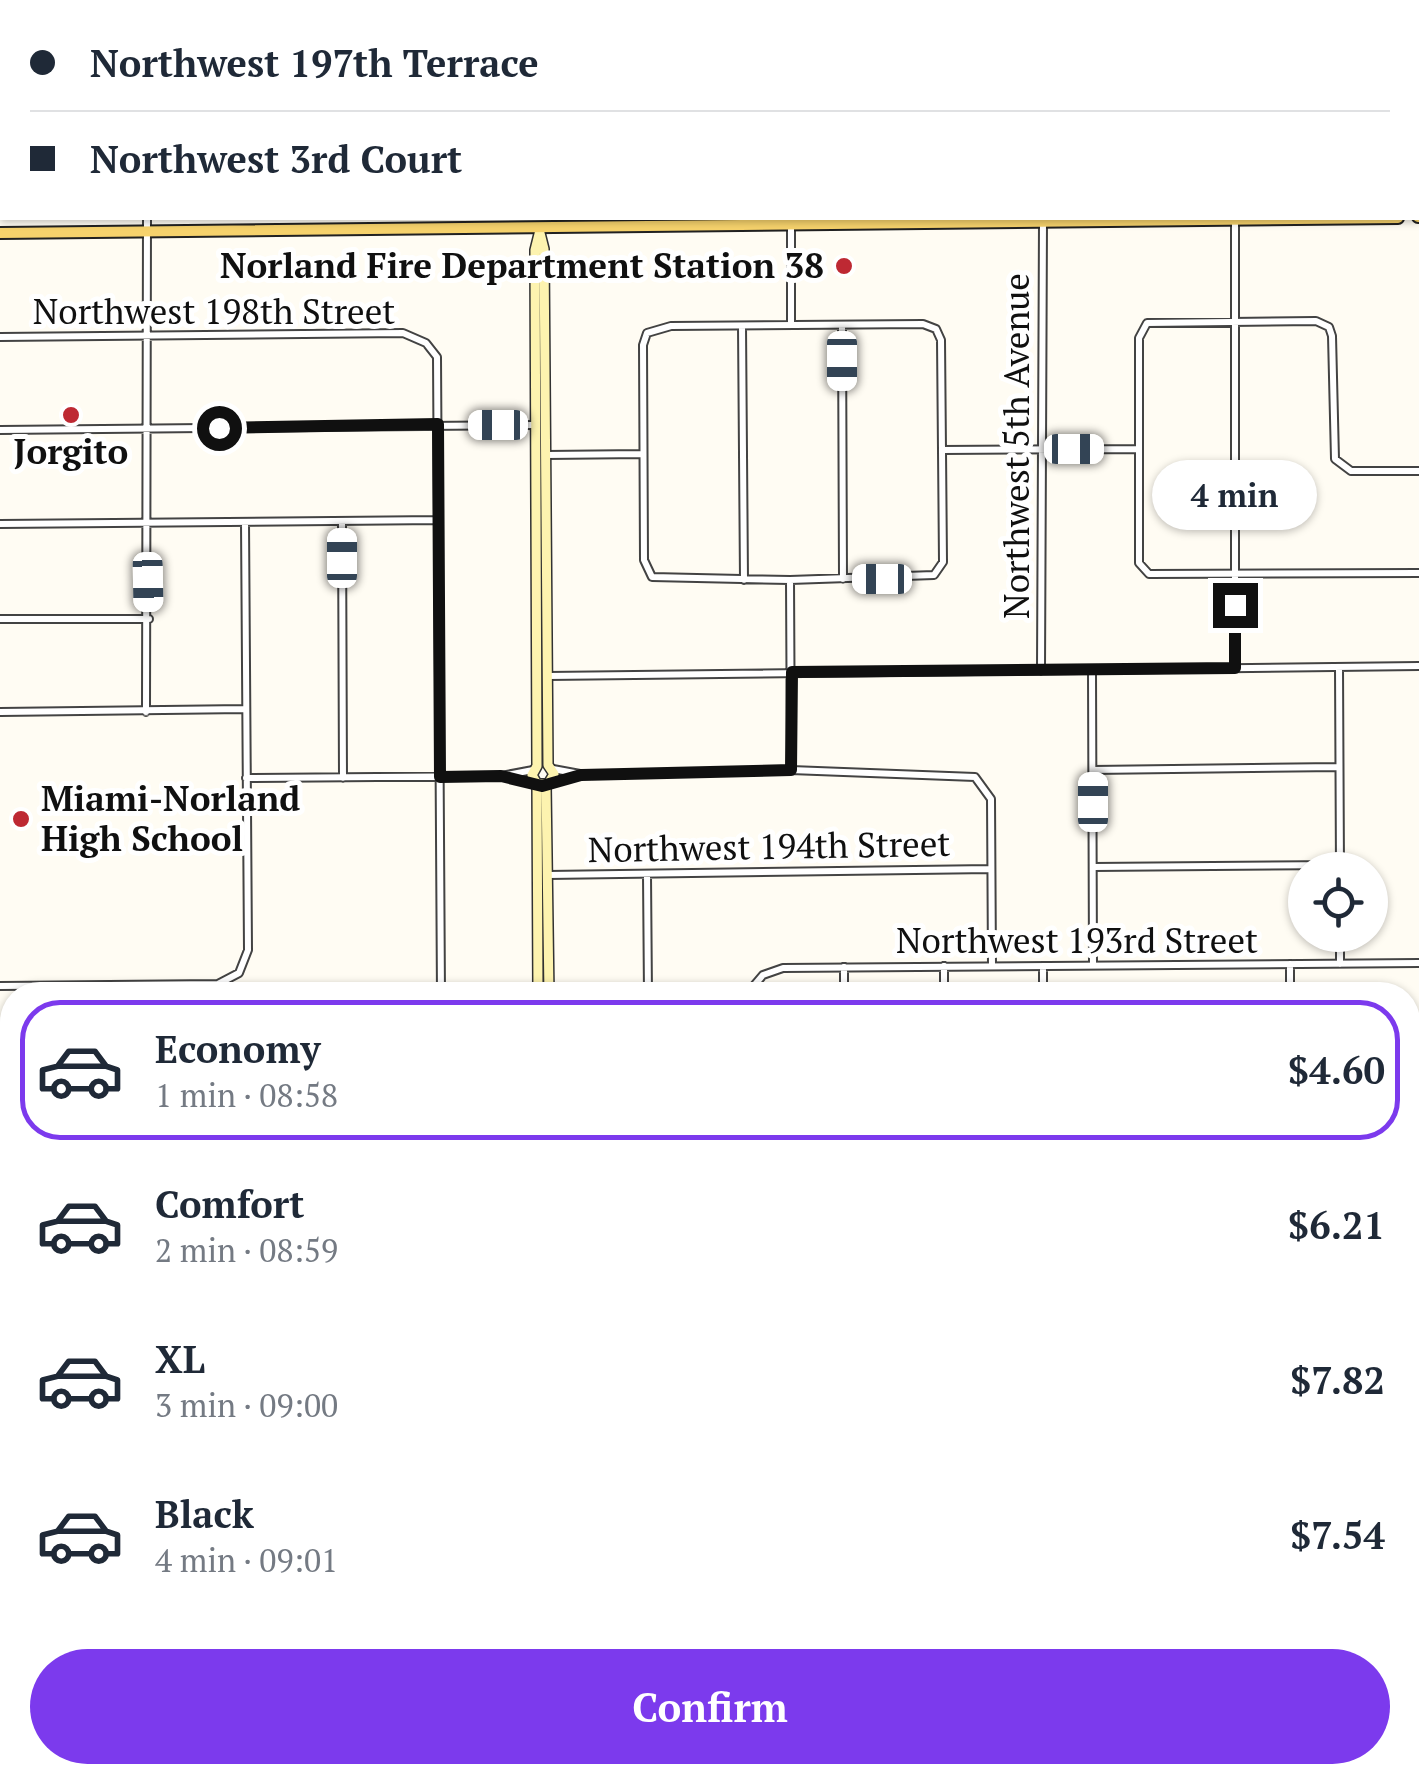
<!DOCTYPE html>
<meta charset="utf-8">
<style>
body{margin:0;font-family:"PT Serif",serif;background:#f6f6f7;color:#1f2937;height:100vh;display:flex;flex-direction:column;font-size:38px;white-space:nowrap}
*{box-sizing:border-box;margin:0}
p{font-size:32px;color:#747a83}
.icon{flex:none;width:55px;height:55px;fill:none;stroke:currentColor;stroke-width:2;stroke-linecap:round;stroke-linejoin:round}
.map{position:relative;flex:1;overflow:hidden}
.panel{position:absolute;left:0px;top:982px;width:1420px;height:802px;display:flex;flex-direction:column;background:#fff;border-radius:40px 40px 0 0;box-shadow:0 2px 8px #0004}
.panel>*{flex:none}
.hud{position:absolute;left:0px;top:0px;width:1420px;height:220px;box-shadow:0 2px 8px #0004;display:grid;align-content:center;height:220px;padding:0 30px;background:#fff}
.tools{position:absolute;left:1288px;top:852px;display:grid;gap:20px}
.tools a{display:grid;place-items:center;width:100px;height:100px;border-radius:50%;background:#fff;box-shadow:0 2px 8px #0004;font-size:50px}
.end{position:absolute;width:45px;height:45px;margin:-22px;border:12px solid #101010;background:#fff;box-shadow:0 0 0 5px #fff}
.from{border-radius:50%}
.bubble{position:absolute;height:70px;border-radius:35px;background:#fff;box-shadow:0 2px 8px #0004;font-size:32px;font-weight:600;line-height:70px;text-align:center}
.car{position:absolute;width:30px;height:60px;margin:-30px -15px;border-radius:12px;box-shadow:0 0 8px 2px #0007;background:linear-gradient(#fff 24%,#345 0 40%,#fff 0 76%,#345 0 86%,#fff 0)}
.hud b{display:flex;align-items:center;gap:35px;height:95px;font-size:38px}
.hud b+b{border-top:2px solid #e0e1e3}
.hud i{width:25px;height:25px;background:#1f2937}
ul{padding:18px 0 0;list-style:none}
li{display:flex;align-items:center;gap:30px;height:140px;margin:0 20px 15px;padding:0 10px;border:5px solid transparent;border-radius:40px}
li div{flex:1}
li b{display:block;font-size:38px}
li em{font-style:normal;font-weight:600}
li.on{border-color:#7c3aed}
li>.icon{width:90px;height:90px;stroke-width:1.5}
.action{display:flex;gap:20px;margin-top:auto;padding:20px 30px}
.action a{flex:1;height:115px;border-radius:60px;background:#7c3aed;color:#fff;font-size:40px;font-weight:600;line-height:115px;text-align:center}
.map>svg:first-child{display:block}
.lines{fill:none;stroke-linecap:round;stroke-linejoin:round}
.street-casing{stroke:#434343;stroke-width:10}
.secondary-casing{stroke:#323232;stroke-width:12}
.primary-casing{stroke:#212121;stroke-width:14}
.street{stroke:#fff;stroke-width:6}
.secondary{stroke:#fdf3af;stroke-width:9}
.primary{stroke:#f6d26c;stroke-width:10}
.route{stroke:#101010;stroke-width:12}
.poi-dot{fill:#be2933;stroke:#fff;stroke-width:4}
.labels{text-anchor:middle;stroke-width:10;stroke-linejoin:round;paint-order:stroke}
.poi-label{font-size:35px;font-weight:bold;fill:#101010;stroke:#fff;text-anchor:end}
.street-label{font-size:35px;fill:#101010;stroke:#fff}
</style>
<div class="map">
<svg width="1419" height="1783" viewBox="0 0 1419 1783">
<rect width="100%" height="100%" fill="#fffcf3"/>
<g class="lines">
<defs>
<path id="street" d="M1194,0V2
M1293,0V2
M148,2V0
M541,2V0
M1100,2V0
M0,45H2
M0,138H2
M923,324L936,329L941,340L943,562L934,575L790,580L652,577L644,560L643,345L647,333L671,326Z
M791,325V227
M842,325L843,579
M742,326L744,580
M0,337L403,333L426,343L437,357L441,995
M0,430L534,425
M942,450L1139,449
M546,455L643,454
M1419,471H1351L1335,459L1332,336L1329,327L1316,321L1147,323L1139,338V563L1149,574L1419,573
M342,522L343,778
M0,524L439,520
M790,580L791,770
M0,619H149
M1235,667V219
M1339,667L1340,870
M1041,671L1043,222
M1092,672L1093,964
M548,676L1419,666
M0,712L245,709
M146,712L147,218
M553,769L580,774
M1093,770L1339,767
M502,776L536,782
M246,778L501,776L533,770
M552,781L581,775L791,770L975,777L991,799L992,966
M1093,867L1340,865
M548,875L991,869
M647,875L648,995
M1290,964V995
M1340,964V935
M944,966V995
M1043,966V995
M844,967V995
M0,986L218,984L239,973L248,950L245,522
M746,995L763,975L783,968L1419,963
M1408,1320L1419,1319
M0,1418L12,1430
M1408,1423H1419
M0,1459L12,1447
M1408,1518H1419
M0,1550L12,1563
M0,1589L12,1576
M1408,1610L1419,1609
M1408,1704H1419
M0,1726L12,1712
M229,1772L240,1783
M369,1772L388,1783
M673,1772V1783
M920,1772V1783
M81,1783L87,1772
M205,1783L216,1772
M1041,1783V1772
M1346,1783L1347,1772"/>
<path id="secondary" d="M537,784H548L554,774L548,765L544,249L540,233
M546,785L549,995
M538,995L537,784L532,775L537,766L535,250L540,230
M1408,1208H1419
M0,1223H12
M543,1772V1783
M554,1772V1783"/>
<path id="primary" d="M1418,217H1419
M0,233L1398,218"/>
</defs>
<use href="#street" class="street-casing"/>
<use href="#secondary" class="secondary-casing"/>
<use href="#primary" class="primary-casing"/>
<use href="#street" class="street"/>
<use href="#secondary" class="secondary"/>
<use href="#primary" class="primary"/>
</g>
<g class="lines">
<path class="route" d="M219,428L438,424L440,777L501,776L542,786L581,775L791,770L792,672L1235,668V605"/>
</g>
<g class="poi-dot">
<circle cx="844" cy="266" r="10"/>
<circle cx="71" cy="415" r="10"/>
<circle cx="21" cy="819" r="10"/>
</g>
<g class="labels">
<g class="poi-label">
<text x="824" y="278">Norland Fire Department Station 38</text>
<text x="71" y="464" text-anchor="middle">Jorgito</text>
<text x="41" y="811" text-anchor="start">Miami-Norland<tspan x="41" dy="40">High School</tspan></text>
</g>
<g class="street-label">
<text x="214" y="324">Northwest 198th Street</text>
<text transform="translate(1017 446) rotate(-90)" y="12">Northwest 5th Avenue</text>
<text transform="translate(769 847) rotate(-1)" y="12">Northwest 194th Street</text>
<text x="1077" y="953">Northwest 193rd Street</text>
</g>
</g>
</svg>
<div class="tools">
<a><svg class="icon" aria-label="locate" viewBox="0 0 24 24"><circle cx="12" cy="12" r="6"/><path d="M12 2v4M12 18v4M2 12h4M18 12h4"/></svg></a>
</div>
<i class="end from" style="left:219px;top:428px"></i>
<i class="end" style="left:1235px;top:605px"></i>
<div class="bubble" style="left:1152px;top:460px;width:165px">4 min</div>
<i class="car" style="left:842px;top:361px;rotate:180deg"></i>
<i class="car" style="left:498px;top:425px;rotate:270deg"></i>
<i class="car" style="left:1074px;top:449px;rotate:90deg"></i>
<i class="car" style="left:342px;top:558px;rotate:0deg"></i>
<i class="car" style="left:882px;top:579px;rotate:270deg"></i>
<i class="car" style="left:148px;top:582px;rotate:179deg"></i>
<i class="car" style="left:1093px;top:802px;rotate:0deg"></i>
<div class="hud">
<b><i class="from"></i>Northwest 197th Terrace</b>
<b><i></i>Northwest 3rd Court</b>
</div>
<section class="panel">
<ul>
<li class="on"><svg class="icon" aria-label="car" viewBox="0 0 24 24"><path d="M5 17H2v-5l4-1 3-4h7l3 4 3 1v5h-3M9 17h6M6 11h13"/><circle cx="7" cy="17" r="2"/><circle cx="17" cy="17" r="2"/></svg><div><b>Economy</b><p>1 min · 08:58</p></div><em>$4.60</em></li>
<li><svg class="icon" aria-label="car" viewBox="0 0 24 24"><path d="M5 17H2v-5l4-1 3-4h7l3 4 3 1v5h-3M9 17h6M6 11h13"/><circle cx="7" cy="17" r="2"/><circle cx="17" cy="17" r="2"/></svg><div><b>Comfort</b><p>2 min · 08:59</p></div><em>$6.21</em></li>
<li><svg class="icon" aria-label="car" viewBox="0 0 24 24"><path d="M5 17H2v-5l4-1 3-4h7l3 4 3 1v5h-3M9 17h6M6 11h13"/><circle cx="7" cy="17" r="2"/><circle cx="17" cy="17" r="2"/></svg><div><b>XL</b><p>3 min · 09:00</p></div><em>$7.82</em></li>
<li><svg class="icon" aria-label="car" viewBox="0 0 24 24"><path d="M5 17H2v-5l4-1 3-4h7l3 4 3 1v5h-3M9 17h6M6 11h13"/><circle cx="7" cy="17" r="2"/><circle cx="17" cy="17" r="2"/></svg><div><b>Black</b><p>4 min · 09:01</p></div><em>$7.54</em></li>
</ul>
<div class="action"><a>Confirm</a></div>
</section>
</div>
